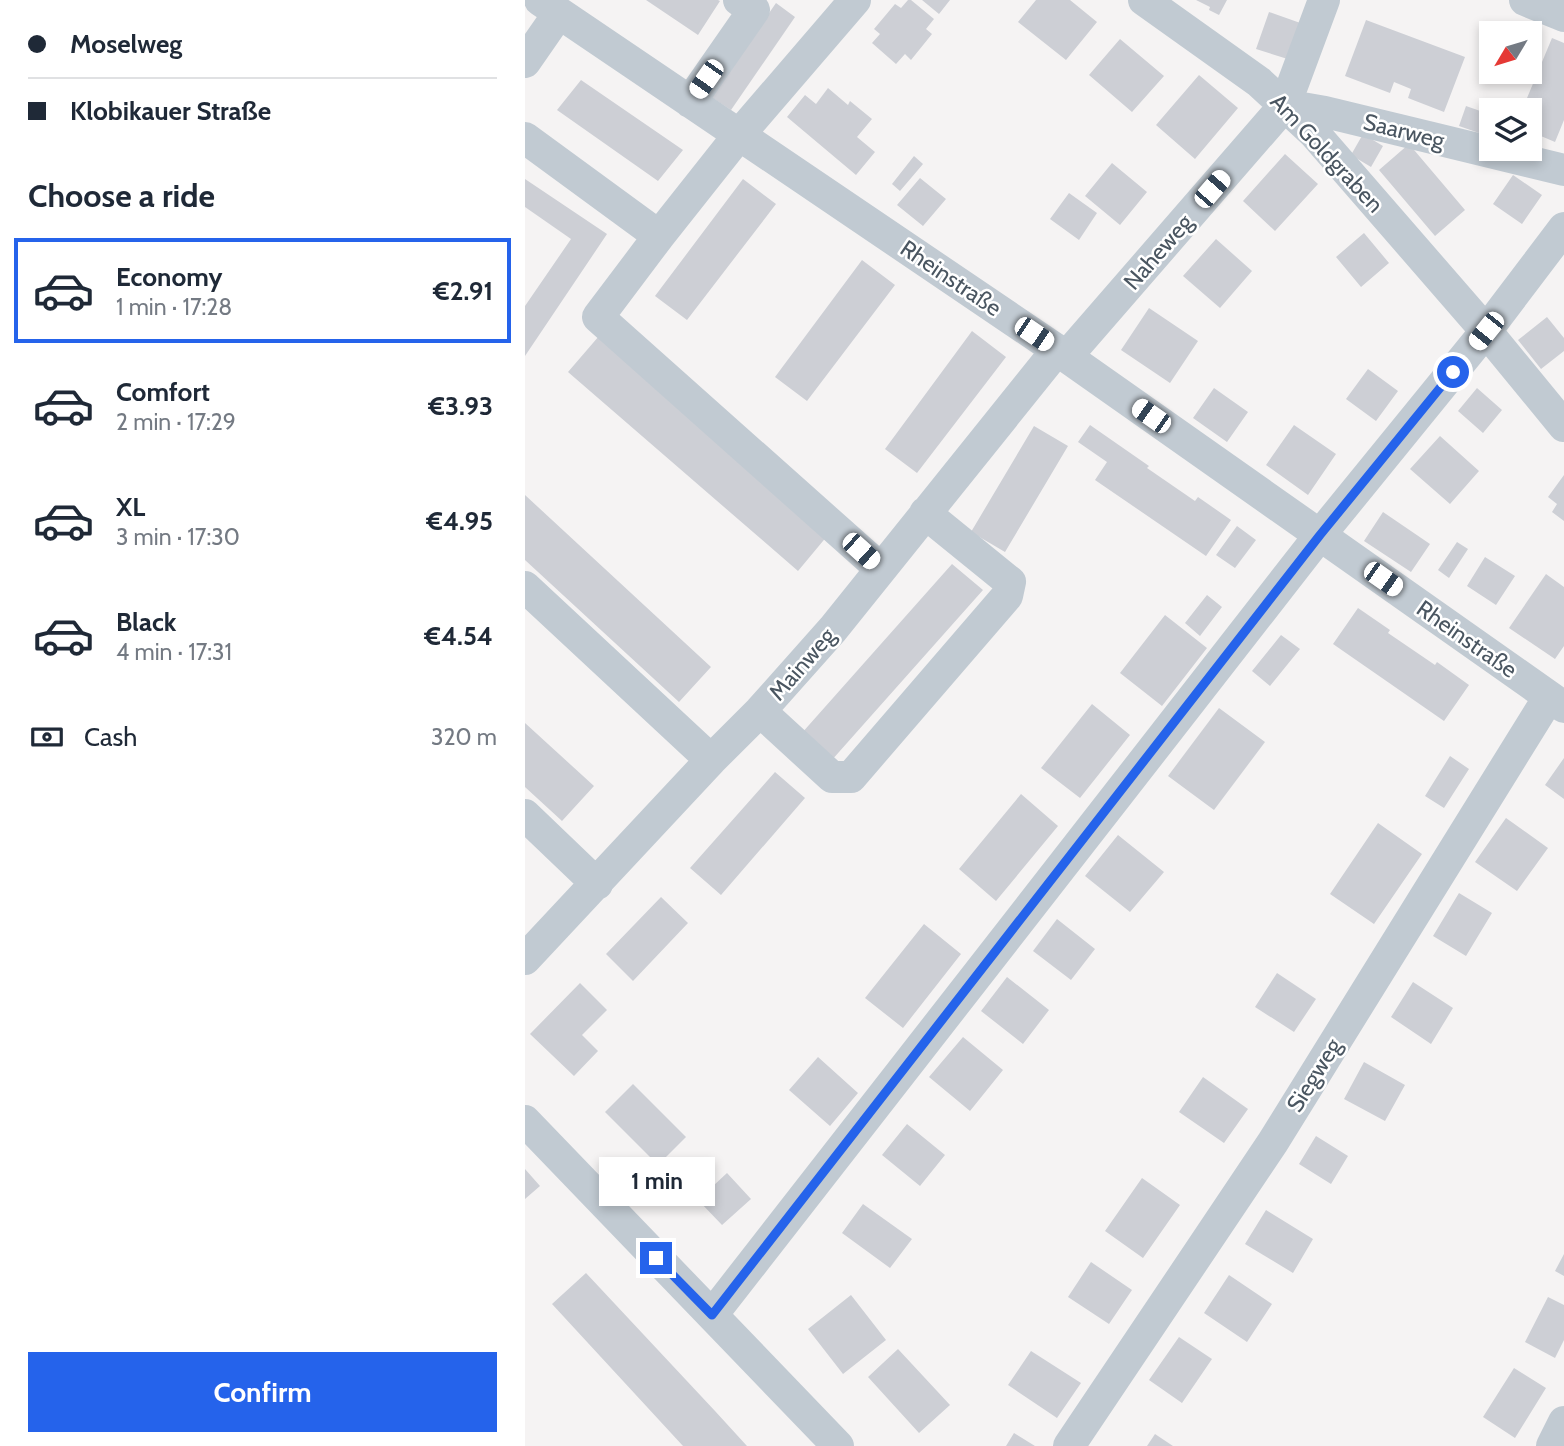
<!DOCTYPE html>
<meta charset="utf-8">
<style>
body{margin:0;font-family:Cabin,sans-serif;background:#f2f2f3;color:#1f2937;height:100vh;display:flex;flex-direction:column;font-size:26px;white-space:nowrap}
*{box-sizing:border-box;margin:0}
p{font-size:23px;color:#747a83}
.icon{flex:none;width:38px;height:38px;fill:none;stroke:currentColor;stroke-width:2;stroke-linecap:round;stroke-linejoin:round}
.map{position:relative;flex:1;overflow:hidden}
.side{display:flex;flex-direction:column;background:#fff;width:525px}
.side>*{flex:none}
.guide{display:grid;align-content:center;height:154px;padding:0 28px;background:#fff}
.needle{width:46px;rotate:232deg}
.tools{position:absolute;left:954px;top:21px;display:grid;gap:14px}
.tools a{display:grid;place-items:center;width:63px;height:63px;border-radius:0px;background:#fff;box-shadow:0 4px 10px #0003;font-size:35px}
.end{position:absolute;width:32px;height:32px;margin:-16px;border:9px solid #2563eb;background:#fff;box-shadow:0 0 0 4px #fff}
.from{border-radius:50%}
.bubble{position:absolute;height:49px;border-radius:0px;background:#fff;box-shadow:0 4px 10px #0003;font-size:23px;font-weight:800;line-height:49px;text-align:center}
.car{position:absolute;width:21px;height:42px;margin:-21px -10px;border-radius:9px;box-shadow:0 0 5px 2px #0007;background:linear-gradient(#fff 24%,#345 0 40%,#fff 0 76%,#345 0 86%,#fff 0)}
.guide b{display:flex;align-items:center;gap:24px;height:66px;font-size:26px}
.guide b+b{border-top:2px solid #e0e1e3}
.guide i{width:18px;height:18px;background:#1f2937}
ul{padding:0;list-style:none}
li{display:flex;align-items:center;gap:21px;height:105px;margin:0 14px 10px;padding:0 14px;border:4px solid transparent;border-radius:0px}
li div{flex:1}
li b{display:block;font-size:26px}
li em{font-style:normal;font-weight:800}
li.selected{border-color:#2563eb}
li>.icon{width:63px;height:63px;stroke-width:1.5}
h2{padding:0 28px;font-size:32px;line-height:84px}
.pay{display:flex;align-items:center;gap:18px;height:77px;padding:0 28px;font-size:26px}
.pay p{margin-inline-start:auto}
.action{display:flex;gap:14px;margin-top:auto;padding:14px 28px}
.action a{flex:1;height:80px;border-radius:0px;background:#2563eb;color:#fff;font-size:28px;font-weight:800;line-height:80px;text-align:center}
main{display:flex;flex:1;min-height:0}
.map>svg:first-child{display:block}
.building{fill:#cdcfd5}
.lines{fill:none;stroke-linecap:round;stroke-linejoin:round}
.minor{stroke:#c1cad2;stroke-width:32}
.route{stroke:#2563eb;stroke-width:9}
.labels{text-anchor:middle;stroke-width:5;stroke-linejoin:round;paint-order:stroke}
.street-label{font-size:23px;fill:#4a5661;stroke:#fff}
</style>
<main>
<section class="side">
<div class="guide">
<b><i class="from"></i>Moselweg</b>
<b><i></i>Klobikauer Straße</b>
</div>
<h2>Choose a ride</h2>
<ul>
<li class="selected"><svg class="icon" aria-label="car" viewBox="0 0 24 24"><path d="M5 17H2v-5l4-1 3-4h7l3 4 3 1v5h-3M9 17h6M6 11h13"/><circle cx="7" cy="17" r="2"/><circle cx="17" cy="17" r="2"/></svg><div><b>Economy</b><p>1 min · 17:28</p></div><em>€2.91</em></li>
<li><svg class="icon" aria-label="car" viewBox="0 0 24 24"><path d="M5 17H2v-5l4-1 3-4h7l3 4 3 1v5h-3M9 17h6M6 11h13"/><circle cx="7" cy="17" r="2"/><circle cx="17" cy="17" r="2"/></svg><div><b>Comfort</b><p>2 min · 17:29</p></div><em>€3.93</em></li>
<li><svg class="icon" aria-label="car" viewBox="0 0 24 24"><path d="M5 17H2v-5l4-1 3-4h7l3 4 3 1v5h-3M9 17h6M6 11h13"/><circle cx="7" cy="17" r="2"/><circle cx="17" cy="17" r="2"/></svg><div><b>XL</b><p>3 min · 17:30</p></div><em>€4.95</em></li>
<li><svg class="icon" aria-label="car" viewBox="0 0 24 24"><path d="M5 17H2v-5l4-1 3-4h7l3 4 3 1v5h-3M9 17h6M6 11h13"/><circle cx="7" cy="17" r="2"/><circle cx="17" cy="17" r="2"/></svg><div><b>Black</b><p>4 min · 17:31</p></div><em>€4.54</em></li>
</ul>
<div class="pay"><svg class="icon" aria-label="cash" viewBox="0 0 24 24"><path d="M3 7h18v10H3z"/><circle cx="12" cy="12" r="2"/></svg>Cash<p>320 m</p></div>
<div class="action"><a>Confirm</a></div>
</section>
<div class="map">
<svg width="1039" height="1446" viewBox="0 0 1039 1446">
<rect width="100%" height="100%" fill="#f5f3f3"/>
<path class="building" d="M121,0H193L195,1L173,35Z
M383,0H386L409,19L401,29L407,34L386,60L380,54L371,64L347,43L355,34L349,29L370,4L376,8Z
M397,0H425L414,14Z
M511,0H545L572,22L541,60L493,22Z
M671,0H702L694,15L684,10L685,7Z
M251,3L270,17L206,110L186,97Z
M744,12L781,25L769,61L731,49Z
M841,20L940,57L919,112L883,98L886,89L869,82L865,93L820,76Z
M1027,38L1039,43V120L1030,142L1004,131V110H997Z
M595,39L639,76L607,112L564,75Z
M674,75L713,108L670,159L631,125Z
M56,80L158,150L133,181L32,110Z
M303,88L323,105L325,101L347,119L332,137L350,152L331,175L262,117L280,95L291,104Z
M941,106L961,113L954,133L934,126Z
M838,134L858,146L846,167L826,155Z
M884,144L940,210L910,236L854,170Z
M760,154L793,184L750,231L718,201Z
M389,156L398,164L375,191L367,184Z
M587,163L622,192L595,225L560,196Z
M988,175L1017,195L997,224L968,204Z
M395,178L421,199L398,226L372,205Z
M0,179L82,234L0,356V306L46,239L0,207Z
M218,179L251,204L162,320L130,296Z
M544,193L572,213L554,240L525,219Z
M839,233L864,263L836,287L811,257Z
M691,239L727,271L695,308L658,276Z
M337,260L370,285L282,401L250,377Z
M624,308L673,341L645,383L596,350Z
M1022,317L1039,338V351L1016,369L993,340Z
M447,331L481,357L392,473L360,449Z
M74,336L303,535L273,571L43,372Z
M843,369L873,391L851,421L821,399Z
M689,388L723,412L702,442L668,418Z
M952,388L977,410L958,433L933,411Z
M565,425L624,466L622,468L670,501L673,497L706,520L681,556L570,480L582,462L553,442Z
M769,425L811,454L783,495L741,465Z
M509,426L543,446L480,552L446,532Z
M915,436L954,471L925,504L885,469Z
M1039,475V521L1027,512L1032,504L1023,497Z
M0,495L186,667L154,702L0,560Z
M858,512L905,544L886,572L839,541Z
M712,526L731,540L710,568L691,555Z
M932,542L943,549L924,578L913,570Z
M960,557L990,576L971,605L942,586Z
M427,564L458,590L306,761L276,734Z
M1021,574L1039,587V646L1030,659L984,628Z
M682,595L697,607L675,636L660,623Z
M833,608L865,630L863,633L910,665L912,662L944,685L919,721L808,644Z
M640,615L682,648L637,706L595,673Z
M756,635L775,649L745,686L727,671Z
M567,704L605,735L555,798L516,768Z
M694,708L740,742L689,810L643,776Z
M0,723L69,786L37,821L0,787Z
M925,756L944,769L919,808L900,796Z
M1039,758V799L1020,785Z
M250,772L280,798L196,895L165,868Z
M496,794L533,826L471,901L434,869Z
M981,818L1023,848L992,891L950,862Z
M853,823L897,854L849,924L805,894Z
M593,835L639,872L605,912L560,876Z
M934,893L967,913L941,956L908,936Z
M136,897L163,923L108,981L81,954Z
M532,919L570,949L546,980L508,951Z
M399,924L436,954L378,1028L340,998Z
M752,973L791,999L769,1032L730,1007Z
M482,977L524,1010L498,1044L456,1011Z
M888,982L928,1008L906,1044L866,1017Z
M55,983L82,1010L57,1035L73,1051L49,1076L5,1034Z
M438,1037L478,1070L445,1111L404,1077Z
M293,1057L333,1093L305,1126L264,1090Z
M839,1062L880,1085L860,1121L819,1099Z
M678,1077L723,1109L699,1143L654,1112Z
M108,1084L161,1137L133,1165L80,1112Z
M382,1124L420,1155L395,1186L357,1155Z
M791,1136L823,1156L806,1184L774,1164Z
M0,1169L15,1186L0,1199Z
M202,1173L226,1199L197,1225L173,1200Z
M617,1178L655,1205L618,1258L580,1231Z
M338,1204L387,1239L365,1268L317,1233Z
M741,1210L788,1239L768,1273L720,1244Z
M1039,1254V1276L1030,1271Z
M566,1262L607,1290L584,1324L543,1297Z
M61,1273L190,1411L222,1446H158L27,1304Z
M704,1275L747,1304L722,1342L679,1313Z
M326,1295L361,1340L318,1374L283,1329Z
M1023,1297L1039,1305V1340L1030,1358L1000,1342Z
M654,1337L687,1359L657,1403L624,1380Z
M373,1349L425,1405L394,1433L343,1377Z
M506,1351L556,1383L532,1418L483,1385Z
M989,1368L1021,1388L990,1438L958,1417Z
M489,1433L510,1446H481Z
M630,1434L648,1446H622Z"/>
<g class="lines">
<path class="minor" d="M15,0L532,350L1039,707
M619,0L734,82L789,133L961,331L1039,426
M1000,0L1039,16
M0,62L34,13
M165,102L229,10L214,0
M760,105L800,112L1039,170
M0,138L134,236L214,135L330,0
M134,236L73,317L356,569
M542,356L760,105L799,0
M0,587L186,760
M235,711L307,777H326L482,596L485,582L400,513
M0,815L72,884
M0,959L186,760L235,711L308,629L532,350
M0,1121L313,1446
M187,1315L795,535L961,331L1039,228
M544,1446L748,1142L1024,697
M1027,1446L1039,1422"/>
</g>
<g class="lines">
<path class="route" d="M131,1258L187,1315L795,535L928,372"/>
</g>
<g class="labels">
<g class="street-label">
<text transform="translate(879 131) rotate(14)" y="8">Saarweg</text>
<text transform="translate(802 153) rotate(47)" y="8">Am Goldgraben</text>
<text transform="translate(633 252) rotate(-49)" y="8">Naheweg</text>
<text transform="translate(426 278) rotate(34)" y="8">Rheinstraße</text>
<text transform="translate(942 639) rotate(35)" y="8">Rheinstraße</text>
<text transform="translate(277 664) rotate(-49)" y="8">Mainweg</text>
<text transform="translate(789 1075) rotate(-58)" y="8">Siegweg</text>
</g>
</g>
</svg>
<div class="tools">
<a><svg class="needle" viewBox="-14 -14 28 28"><path d="M0-13l5 13h-10z" fill="#e53935"/><path d="M0 13l5-13h-10z" fill="#747a83"/></svg></a>
<a><svg class="icon" aria-label="layers" viewBox="0 0 24 24"><path d="M12 4l9 5-9 5-9-5zM3 14l9 5 9-5"/></svg></a>
</div>
<i class="end from" style="left:928px;top:372px"></i>
<i class="end" style="left:131px;top:1258px"></i>
<div class="bubble" style="left:74px;top:1157px;width:116px">1 min</div>
<i class="car" style="left:181px;top:79px;rotate:215deg"></i>
<i class="car" style="left:687px;top:189px;rotate:41deg"></i>
<i class="car" style="left:961px;top:331px;rotate:219deg"></i>
<i class="car" style="left:509px;top:334px;rotate:124deg"></i>
<i class="car" style="left:626px;top:416px;rotate:305deg"></i>
<i class="car" style="left:336px;top:551px;rotate:132deg"></i>
<i class="car" style="left:858px;top:579px;rotate:125deg"></i>
</div>
</main>
